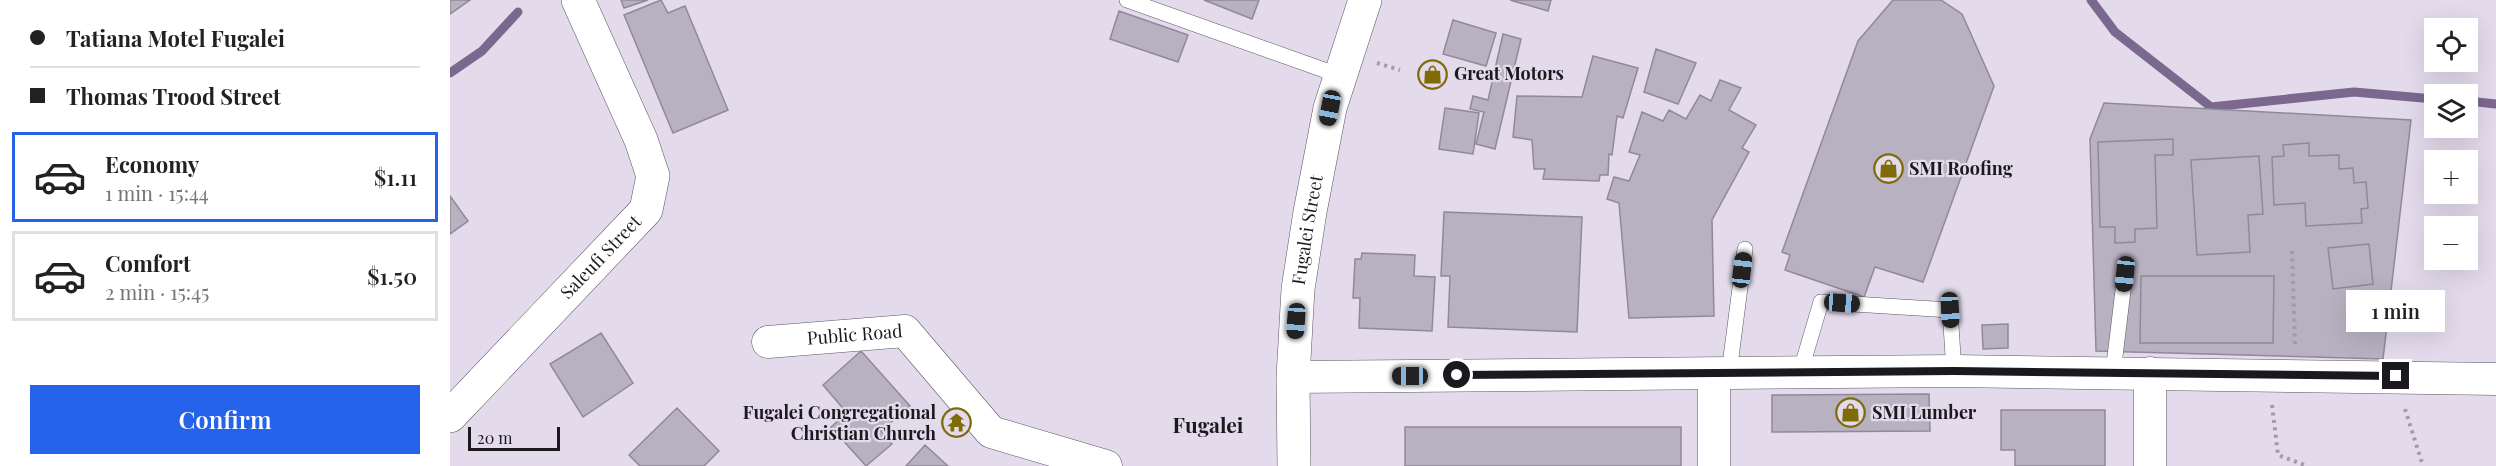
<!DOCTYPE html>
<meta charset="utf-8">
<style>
body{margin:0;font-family:"Playfair Display",serif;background:#f6f6f6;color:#222;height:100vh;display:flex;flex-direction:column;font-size:22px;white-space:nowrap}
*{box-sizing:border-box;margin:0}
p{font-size:20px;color:#767676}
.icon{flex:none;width:33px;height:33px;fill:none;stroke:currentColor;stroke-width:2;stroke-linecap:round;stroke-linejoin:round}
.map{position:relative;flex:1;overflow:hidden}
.sheet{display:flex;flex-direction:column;background:#fff;width:450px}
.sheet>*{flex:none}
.banner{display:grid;align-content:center;height:132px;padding:0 30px;background:#fff}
.buttons{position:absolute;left:1974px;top:18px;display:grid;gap:12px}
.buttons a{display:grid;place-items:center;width:54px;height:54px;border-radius:0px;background:#fff;box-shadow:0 6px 24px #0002;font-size:30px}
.scale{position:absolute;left:18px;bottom:15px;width:92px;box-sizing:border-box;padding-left:6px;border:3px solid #1b181e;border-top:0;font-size:16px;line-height:21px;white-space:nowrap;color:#1b181e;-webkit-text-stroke:4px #e3dbec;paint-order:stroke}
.end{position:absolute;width:27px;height:27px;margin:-14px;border:8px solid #1b181e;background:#fff;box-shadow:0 0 0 3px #fff}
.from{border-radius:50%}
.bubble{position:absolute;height:42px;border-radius:0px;background:#fff;box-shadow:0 6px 24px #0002;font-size:20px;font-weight:600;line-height:42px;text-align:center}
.car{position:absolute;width:18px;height:36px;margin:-18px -9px;border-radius:8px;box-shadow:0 0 4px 2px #0007;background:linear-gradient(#222 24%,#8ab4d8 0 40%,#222 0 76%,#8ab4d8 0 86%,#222 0)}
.banner b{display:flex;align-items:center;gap:21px;height:57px;font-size:22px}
.banner b+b{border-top:2px solid #e0e0e0}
.banner i{width:15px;height:15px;background:#222}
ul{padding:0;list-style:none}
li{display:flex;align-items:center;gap:18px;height:90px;margin:0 12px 9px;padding:0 18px;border:3px solid #e0e0e0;border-radius:0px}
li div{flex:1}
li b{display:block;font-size:22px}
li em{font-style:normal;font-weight:600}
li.active{border-color:#2563eb}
li>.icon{width:54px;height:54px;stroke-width:1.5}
.cta{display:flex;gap:12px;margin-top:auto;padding:12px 30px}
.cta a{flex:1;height:69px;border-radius:0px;background:#2563eb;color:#fff;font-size:24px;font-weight:600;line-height:69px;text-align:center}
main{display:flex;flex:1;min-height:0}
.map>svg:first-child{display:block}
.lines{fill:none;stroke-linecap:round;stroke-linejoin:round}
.stream{stroke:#7a688e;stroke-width:9}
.building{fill:#b8b1c1;stroke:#908999;stroke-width:1.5}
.service-casing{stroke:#5b5463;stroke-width:16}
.minor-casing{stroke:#5b5463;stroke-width:33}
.secondary-casing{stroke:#5b5463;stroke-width:34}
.primary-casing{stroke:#5b5463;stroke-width:34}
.path{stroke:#a19aa8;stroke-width:4;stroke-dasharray:3 4.5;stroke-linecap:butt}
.service{stroke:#fff;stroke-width:15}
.minor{stroke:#fff;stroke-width:32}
.secondary{stroke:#fff;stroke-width:33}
.primary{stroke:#fff;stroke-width:33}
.route{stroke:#1b181e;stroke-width:8}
.labels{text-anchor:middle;stroke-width:4.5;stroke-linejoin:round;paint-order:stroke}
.poi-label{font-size:18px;font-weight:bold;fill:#1b181e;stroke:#e3dbec;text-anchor:start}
.street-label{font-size:18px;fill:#1b181e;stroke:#e3dbec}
.quarter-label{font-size:21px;font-weight:bold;fill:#1b181e;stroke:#e3dbec}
</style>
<main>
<section class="sheet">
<div class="banner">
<b><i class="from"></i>Tatiana Motel Fugalei</b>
<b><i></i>Thomas Trood Street</b>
</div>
<ul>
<li class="active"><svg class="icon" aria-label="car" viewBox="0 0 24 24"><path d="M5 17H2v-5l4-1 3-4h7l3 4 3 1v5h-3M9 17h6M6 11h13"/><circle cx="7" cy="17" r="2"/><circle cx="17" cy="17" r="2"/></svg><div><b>Economy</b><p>1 min · 15:44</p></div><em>$1.11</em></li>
<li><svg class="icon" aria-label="car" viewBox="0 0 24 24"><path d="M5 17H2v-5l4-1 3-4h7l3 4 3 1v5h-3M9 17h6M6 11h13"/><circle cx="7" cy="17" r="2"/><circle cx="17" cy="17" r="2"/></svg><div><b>Comfort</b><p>2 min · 15:45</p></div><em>$1.50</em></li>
</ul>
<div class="cta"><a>Confirm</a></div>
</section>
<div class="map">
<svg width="2046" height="466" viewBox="0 0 2046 466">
<rect width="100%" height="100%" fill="#e3dbec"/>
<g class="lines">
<path class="stream" d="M1641,0L1665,32L1761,107L1904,92L1984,99
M0,73L32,51L68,12
M2018,101L2046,104"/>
</g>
<path class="building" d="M0,0H20L0,14Z
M171,0H198L174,8Z
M211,0L218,13L235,6L278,110L223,133L174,15Z
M754,0H809L802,19Z
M1060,0H1101L1098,11Z
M1443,0H1491L1512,14L1544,86L1473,282L1425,267L1414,297L1335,270L1340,255L1332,252L1408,41Z
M669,11L738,35L728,62L660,39Z
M1003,20L1046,33L1036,66L993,54Z
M1053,34L1071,39L1045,149L1026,144L1034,112L1020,109L1023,96L1038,100Z
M1206,49L1246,63L1228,104L1194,92Z
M1143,56L1188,68L1173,118L1167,116L1162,155L1159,154L1158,175H1150L1149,181L1093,179L1095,169H1084L1082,140L1063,137L1067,96L1132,97Z
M1270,80L1291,88L1279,110L1306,125L1292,148L1299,152L1262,220L1264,316L1179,318L1169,203L1157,199L1164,177L1179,181L1190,155L1179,152L1192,112L1213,121L1219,110L1236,119L1250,95L1261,101Z
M1654,103L1961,120L1933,359L1646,351L1640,139Z
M995,108L1029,113L1023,154L989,149Z
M1723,139V155H1705L1707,228L1685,229V242L1665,243V227H1650L1648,142Z
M1859,143V156L1889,155V169L1903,168L1904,183L1916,182L1918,208L1911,209L1912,223L1856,226L1855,203L1824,205L1822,157L1834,156L1833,145Z
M1809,156L1813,214L1798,215L1800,252L1747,255L1741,160Z
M0,196L18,221L0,234Z
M994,212L1132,217L1127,332L998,327L1000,276H991Z
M1919,244L1923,284L1883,289L1878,248Z
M912,253L965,255L964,276L985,277L982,331L909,328L910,298H903L905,259H911Z
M1691,276H1824L1823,343H1690Z
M1558,324V348L1533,349L1532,325Z
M151,333L183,383L133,417L100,364Z
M411,351L460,406L431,431L442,444L416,466L381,427L397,413L373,385Z
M1479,394L1480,431L1322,432V395Z
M227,408L269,451L254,466H190L179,455Z
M1551,410H1655V466H1565V450H1551Z
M955,427H1231V466H955Z
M475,445L498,466H456Z"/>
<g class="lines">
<defs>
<path id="service" d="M677,0L891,76
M1279,373L1295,249
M1350,373L1371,302L1500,310L1504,371
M1663,373L1675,274"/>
<g id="minor">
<path id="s1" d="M318,342L455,331L541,432L656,466"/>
<path d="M1264,374V466"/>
<path d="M843,377L1504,371L2046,379"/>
<path d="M1700,466V373"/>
</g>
<g id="secondary">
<path id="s2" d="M0,416L196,210L203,176L191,140L128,0"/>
</g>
<g id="primary">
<path id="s3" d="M844,466L843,377L848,289L860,212L880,108L915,0"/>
</g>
</defs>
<use href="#service" class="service-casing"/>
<use href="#minor" class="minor-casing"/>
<use href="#secondary" class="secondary-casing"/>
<use href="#primary" class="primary-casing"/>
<path class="path" d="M927,63L950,70
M1842,251L1845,345
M1822,405L1828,455L1857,466
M1955,409L1973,466"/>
<use href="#service" class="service"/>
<use href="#minor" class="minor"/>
<use href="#secondary" class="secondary"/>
<use href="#primary" class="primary"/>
</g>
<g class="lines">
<path class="route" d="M1007,375L1504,371L1946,376"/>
</g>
<defs>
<symbol id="shop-ring" viewBox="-11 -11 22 22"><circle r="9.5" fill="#e3dbec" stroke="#806c07" stroke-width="1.5"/><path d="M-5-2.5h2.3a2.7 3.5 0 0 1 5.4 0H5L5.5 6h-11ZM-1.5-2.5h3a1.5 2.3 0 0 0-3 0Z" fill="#806c07"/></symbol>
<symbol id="temple-ring" viewBox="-11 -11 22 22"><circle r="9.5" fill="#e3dbec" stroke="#806c07" stroke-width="1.5"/><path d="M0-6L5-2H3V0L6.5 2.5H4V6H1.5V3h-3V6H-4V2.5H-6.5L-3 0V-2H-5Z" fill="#806c07"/></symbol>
</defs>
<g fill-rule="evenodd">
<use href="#shop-ring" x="966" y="58" width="33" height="33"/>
<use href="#shop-ring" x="1422" y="152" width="33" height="33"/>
<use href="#shop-ring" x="1384" y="396" width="33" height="33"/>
<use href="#temple-ring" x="490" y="406" width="33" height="33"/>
</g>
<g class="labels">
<g class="poi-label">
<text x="1004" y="80">Great Motors</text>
<text x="1459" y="175">SMI Roofing</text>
<text x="486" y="419" text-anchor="end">Fugalei Congregational<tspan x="486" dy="21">Christian Church</tspan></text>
<text x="1422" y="419">SMI Lumber</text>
</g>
<g class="street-label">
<text dy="6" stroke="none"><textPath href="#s3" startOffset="237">Fugalei Street</textPath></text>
<text dy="6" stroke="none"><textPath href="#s2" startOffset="219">Saleufi Street</textPath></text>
<text dy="6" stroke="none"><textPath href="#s1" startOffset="87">Public Road</textPath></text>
</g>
<g class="quarter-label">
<text x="758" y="433">Fugalei</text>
</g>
</g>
</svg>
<div class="buttons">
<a><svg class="icon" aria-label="locate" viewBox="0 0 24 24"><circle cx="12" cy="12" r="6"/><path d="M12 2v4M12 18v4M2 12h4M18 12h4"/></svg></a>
<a><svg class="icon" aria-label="layers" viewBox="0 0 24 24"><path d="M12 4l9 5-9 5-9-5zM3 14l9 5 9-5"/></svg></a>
<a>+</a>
<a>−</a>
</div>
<div class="scale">20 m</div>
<i class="end from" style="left:1007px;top:375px"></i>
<i class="end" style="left:1946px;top:376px"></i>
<div class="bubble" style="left:1896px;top:290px;width:99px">1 min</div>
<i class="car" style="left:880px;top:108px;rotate:191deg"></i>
<i class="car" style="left:1292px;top:270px;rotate:7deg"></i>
<i class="car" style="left:1675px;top:274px;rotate:186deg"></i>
<i class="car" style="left:1392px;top:303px;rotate:94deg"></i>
<i class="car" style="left:1500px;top:310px;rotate:177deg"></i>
<i class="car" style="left:846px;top:321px;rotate:184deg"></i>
<i class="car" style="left:960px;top:376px;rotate:270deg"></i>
</div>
</main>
